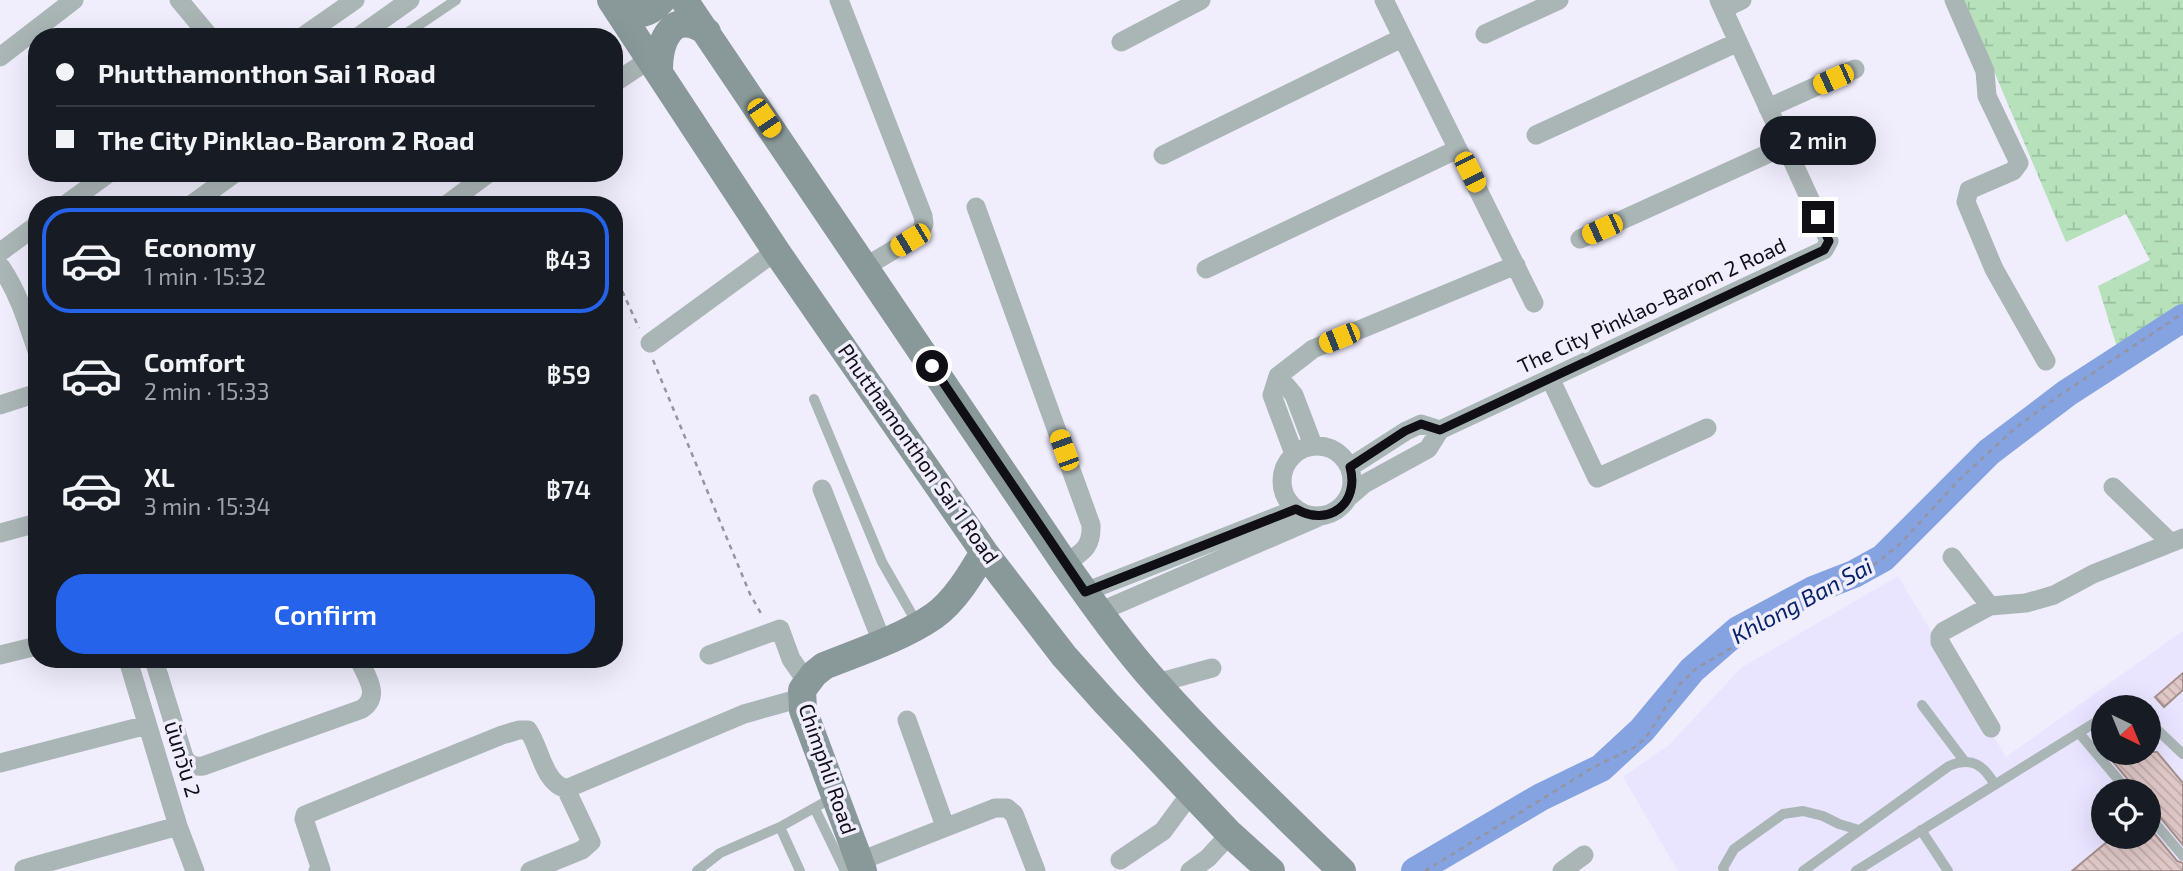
<!DOCTYPE html>
<meta charset="utf-8">
<style>
body{margin:0;font-family:"Exo 2","Noto Sans Thai",sans-serif;background:#20242c;color:#f1f3f6;height:100vh;display:flex;flex-direction:column;font-size:26px;white-space:nowrap}
*{box-sizing:border-box;margin:0}
p{font-size:23px;color:#9ea1a6}
.icon{flex:none;width:38px;height:38px;fill:none;stroke:currentColor;stroke-width:2;stroke-linecap:round;stroke-linejoin:round}
.map{position:relative;flex:1;overflow:hidden}
.sheet{position:absolute;left:28px;top:196px;width:595px;height:472px;display:flex;flex-direction:column;background:#171b24;border-radius:28px;box-shadow:0 7px 28px #0002}
.sheet>*{flex:none}
.guide{position:absolute;left:28px;top:28px;width:595px;height:154px;border-radius:28px;box-shadow:0 7px 28px #0002;display:grid;align-content:center;height:154px;padding:0 28px;background:#171b24}
.needle{width:46px;rotate:137deg}
.tools{position:absolute;left:2091px;top:695px;display:grid;gap:14px}
.tools a{display:grid;place-items:center;width:70px;height:70px;border-radius:50%;background:#171b24;box-shadow:0 7px 28px #0002;font-size:35px}
.end{position:absolute;width:32px;height:32px;margin:-16px;border:9px solid #100f16;background:#fff;box-shadow:0 0 0 4px #fff}
.from{border-radius:50%}
.bubble{position:absolute;height:49px;border-radius:24px;background:#171b24;box-shadow:0 7px 28px #0002;font-size:23px;font-weight:600;line-height:49px;text-align:center}
.car{position:absolute;width:21px;height:42px;margin:-21px -10px;border-radius:9px;box-shadow:0 0 5px 2px #0007;background:linear-gradient(#f5c518 24%,#345 0 40%,#f5c518 0 76%,#345 0 86%,#f5c518 0)}
.guide b{display:flex;align-items:center;gap:24px;height:66px;font-size:26px}
.guide b+b{border-top:2px solid #363941}
.guide i{width:18px;height:18px;background:#f1f3f6}
ul{padding:12px 0 0;list-style:none}
li{display:flex;align-items:center;gap:21px;height:105px;margin:0 14px 10px;padding:0 14px;border:4px solid transparent;border-radius:28px}
li div{flex:1}
li b{display:block;font-size:26px}
li em{font-style:normal;font-weight:600}
li.on{border-color:#2563eb}
li>.icon{width:63px;height:63px;stroke-width:1.5}
.action{display:flex;gap:14px;margin-top:auto;padding:14px 28px}
.action a{flex:1;height:80px;border-radius:28px;background:#2563eb;color:#fff;font-size:28px;font-weight:600;line-height:80px;text-align:center}
.map>svg:first-child{display:block}
.built{fill:#e9e4ff;fill-rule:evenodd}
.wetland{fill:url(#wetland-marsh)}
.lines{fill:none;stroke-linecap:round;stroke-linejoin:round}
.river{stroke:#85a3e1;stroke-width:28}
.building{fill:url(#building-back-hatch);stroke:#a58f8d;stroke-width:2}
.path{stroke:#9794a1;stroke-width:2.5;stroke-dasharray:5 5;stroke-linecap:butt}
.lane{stroke:#aab5b5;stroke-width:10}
.street{stroke:#aab5b5;stroke-width:19}
.secondary{stroke:#899898;stroke-width:28}
.route{stroke:#100f16;stroke-width:9}
.labels{text-anchor:middle;stroke-width:7;stroke-linejoin:round;paint-order:stroke}
.street-label{font-size:21px;fill:#100f16;stroke:#f0edfd}
.water-label{font-size:23px;font-style:italic;fill:#082369;stroke:#f0edfd}
</style>
<div class="map">
<svg width="2183" height="871" viewBox="0 0 2183 871">
<defs>
<pattern id="wetland-marsh" width="20" height="14" patternUnits="userSpaceOnUse" patternTransform="scale(1.75)"><rect width="20" height="14" fill="#b6e1ba"/><path d="M1 5h8M5 5V1M11 12h8M15 12V8" fill="none" stroke="#9bc09f"/></pattern>
<pattern id="building-back-hatch" width="6" height="6" patternUnits="userSpaceOnUse" patternTransform="scale(1.75)"><rect width="6" height="6" fill="#e0c8c7"/><path d="M-1 5l2 2M0 0l6 6M5-1l2 2" fill="none" stroke="#bfabaa"/></pattern>
</defs>
<rect width="100%" height="100%" fill="#f0edfd"/>
<path class="built" d="M1898,576L2006,757L2183,631V871H1678L1623,777L1669,745L1741,668ZM2104,707H2149V752H2104ZM2104,791H2149V836H2104Z"/>
<path class="wetland" d="M1964,0H2183V305L2117,347L2098,286L2150,260L2126,214L2066,242Z"/>
<g class="lines">
<path class="river" d="M1415,871L1541,797L1601,768L1642,730L1692,670L1738,630L1813,590L1854,574L1883,558L1989,452L2067,393L2183,318"/>
</g>
<path class="building" d="M2183,673V690L2164,707L2155,697Z
M2105,752H2157L2183,783V845L2155,811L2149,809V791H2140L2134,787Z
M2149,827L2177,861L2183,863V871H2072L2114,836H2149Z"/>
<g class="lines">
<path class="path" d="M582,204L583,205
M614,273L639,328
M614,292L621,289
M653,360L750,594L763,617
M1425,871L1594,767L1637,746L1647,736L1681,683L1697,668L1870,568L1900,544L1959,480L2013,430L2060,395L2183,313"/>
<path class="lane" d="M401,37L456,0
M814,399L882,562L918,625
M1922,705L1965,762
M2149,722L2183,754
M2079,733L2128,791
M815,809L845,871
M2149,816L2183,856
M780,827L800,871
M1921,830L1948,871
M697,871L720,853L780,827L832,798
M1724,871L1723,868L1734,849L1783,814L1803,811L1823,816L1839,824L1859,830
M1803,871L1949,766C1973,756 1984,766 1995,785
M1856,871L2104,717"/>
<path class="street" d="M179,0L210,37
M839,0L923,216L924,224L920,234L865,267
M1384,0L1534,303
M1954,0L1985,71L1987,96L2019,163L2013,171L1969,190L1966,202L1994,269L2046,361
M1723,9L1742,0
M1485,34L1559,0
M302,37L355,0
M358,37L410,0
M1121,42L1201,0
M0,57L74,0
M614,83L650,59
M1768,108L1855,69
M1536,135L1738,42
M1163,155L1402,38
M65,205L109,173
M191,205L235,173
M446,205L489,173
M976,207L1091,525C1092,548 1082,552 1065,564
M1580,239L1785,146
M3,250L37,225
M1,267C19,294 27,321 37,351
M1206,269L1458,149
M650,343L776,251
M1278,376L1313,349L1516,265
M1550,378L1597,478L1707,428
M0,405L37,393
M1440,430L1824,250L1829,241L1719,0
M1282 481a35 35 0 1 1 70 0a35 35 0 1 1-70 0Z
M1294,454L1272,395L1278,376L1294,395L1313,445
M2113,487L2171,543
M822,489L882,642
M1350,496L1364,484L1428,449L1440,430L1421,424L1406,431L1350,467
M0,533L37,523
M1952,557L1990,606
M1085,592L1296,509
M1099,612L1321,516
M0,655L37,646
M709,655L780,629L791,659L807,682
M128,660L178,826L195,871
M154,660L184,757C189,765 193,767 203,766L362,709C381,696 367,677 359,660
M1157,683L1212,668
M907,720L945,826
M1991,728L1940,642V636L1944,631L1990,606L2026,603L2054,595L2093,574L2183,538
M0,763L147,725
M1120,860L1163,831L1191,793
M860,861L995,808H1007L1014,814L1036,871
M24,869L178,826
M318,871L321,870L304,819L305,815L502,735L519,730H528C541,749 543,782 566,789L744,714L801,698
M530,871L582,850L591,842L566,789
M1190,871L1208,858L1230,834
M1562,871L1584,855"/>
<path class="secondary" d="M611,0L776,251L984,552L1064,656L1106,703L1230,834L1271,871
M684,0L1065,564C1094,605 1123,646 1157,684C1215,749 1279,810 1342,871
M616,7C636,15 646,18 662,0
M659,71C659,40 672,8 707,32
M863,871L803,710L802,690L814,674L824,666C859,652 902,638 934,616C955,601 971,574 984,552"/>
</g>
<g class="lines">
<path class="route" d="M932,366L1085,592L1296,509C1329,528 1360,503 1350,467L1405,431L1421,424L1440,430L1824,250L1829,241L1818,217"/>
</g>
<g class="labels">
<g class="street-label">
<text transform="translate(1652 306) rotate(-25)" y="7">The City Pinklao-Barom 2 Road</text>
<text transform="translate(918 454) rotate(55)" y="7">Phutthamonthon Sai 1 Road</text>
<text transform="translate(182 759) rotate(73)" y="7">นันทวัน 2</text>
<text transform="translate(827 769) rotate(71)" y="7">Chimphli Road</text>
</g>
<g class="water-label">
<text transform="translate(1802 601) rotate(-28)" y="8">Khlong Ban Sai</text>
</g>
</g>
</svg>
<div class="tools">
<a><svg class="needle" viewBox="-14 -14 28 28"><path d="M0-13l5 13h-10z" fill="#e53935"/><path d="M0 13l5-13h-10z" fill="#9ea1a6"/></svg></a>
<a><svg class="icon" aria-label="locate" viewBox="0 0 24 24"><circle cx="12" cy="12" r="6"/><path d="M12 2v4M12 18v4M2 12h4M18 12h4"/></svg></a>
</div>
<i class="end from" style="left:932px;top:366px"></i>
<i class="end" style="left:1818px;top:217px"></i>
<div class="bubble" style="left:1760px;top:116px;width:116px">2 min</div>
<i class="car" style="left:1833px;top:79px;rotate:246deg"></i>
<i class="car" style="left:764px;top:118px;rotate:146deg"></i>
<i class="car" style="left:1470px;top:172px;rotate:153deg"></i>
<i class="car" style="left:1602px;top:229px;rotate:246deg"></i>
<i class="car" style="left:910px;top:240px;rotate:239deg"></i>
<i class="car" style="left:1339px;top:338px;rotate:248deg"></i>
<i class="car" style="left:1064px;top:450px;rotate:340deg"></i>
<div class="guide">
<b><i class="from"></i>Phutthamonthon Sai 1 Road</b>
<b><i></i>The City Pinklao-Barom 2 Road</b>
</div>
<section class="sheet">
<ul>
<li class="on"><svg class="icon" aria-label="car" viewBox="0 0 24 24"><path d="M5 17H2v-5l4-1 3-4h7l3 4 3 1v5h-3M9 17h6M6 11h13"/><circle cx="7" cy="17" r="2"/><circle cx="17" cy="17" r="2"/></svg><div><b>Economy</b><p>1 min · 15:32</p></div><em>฿43</em></li>
<li><svg class="icon" aria-label="car" viewBox="0 0 24 24"><path d="M5 17H2v-5l4-1 3-4h7l3 4 3 1v5h-3M9 17h6M6 11h13"/><circle cx="7" cy="17" r="2"/><circle cx="17" cy="17" r="2"/></svg><div><b>Comfort</b><p>2 min · 15:33</p></div><em>฿59</em></li>
<li><svg class="icon" aria-label="car" viewBox="0 0 24 24"><path d="M5 17H2v-5l4-1 3-4h7l3 4 3 1v5h-3M9 17h6M6 11h13"/><circle cx="7" cy="17" r="2"/><circle cx="17" cy="17" r="2"/></svg><div><b>XL</b><p>3 min · 15:34</p></div><em>฿74</em></li>
</ul>
<div class="action"><a>Confirm</a></div>
</section>
</div>
